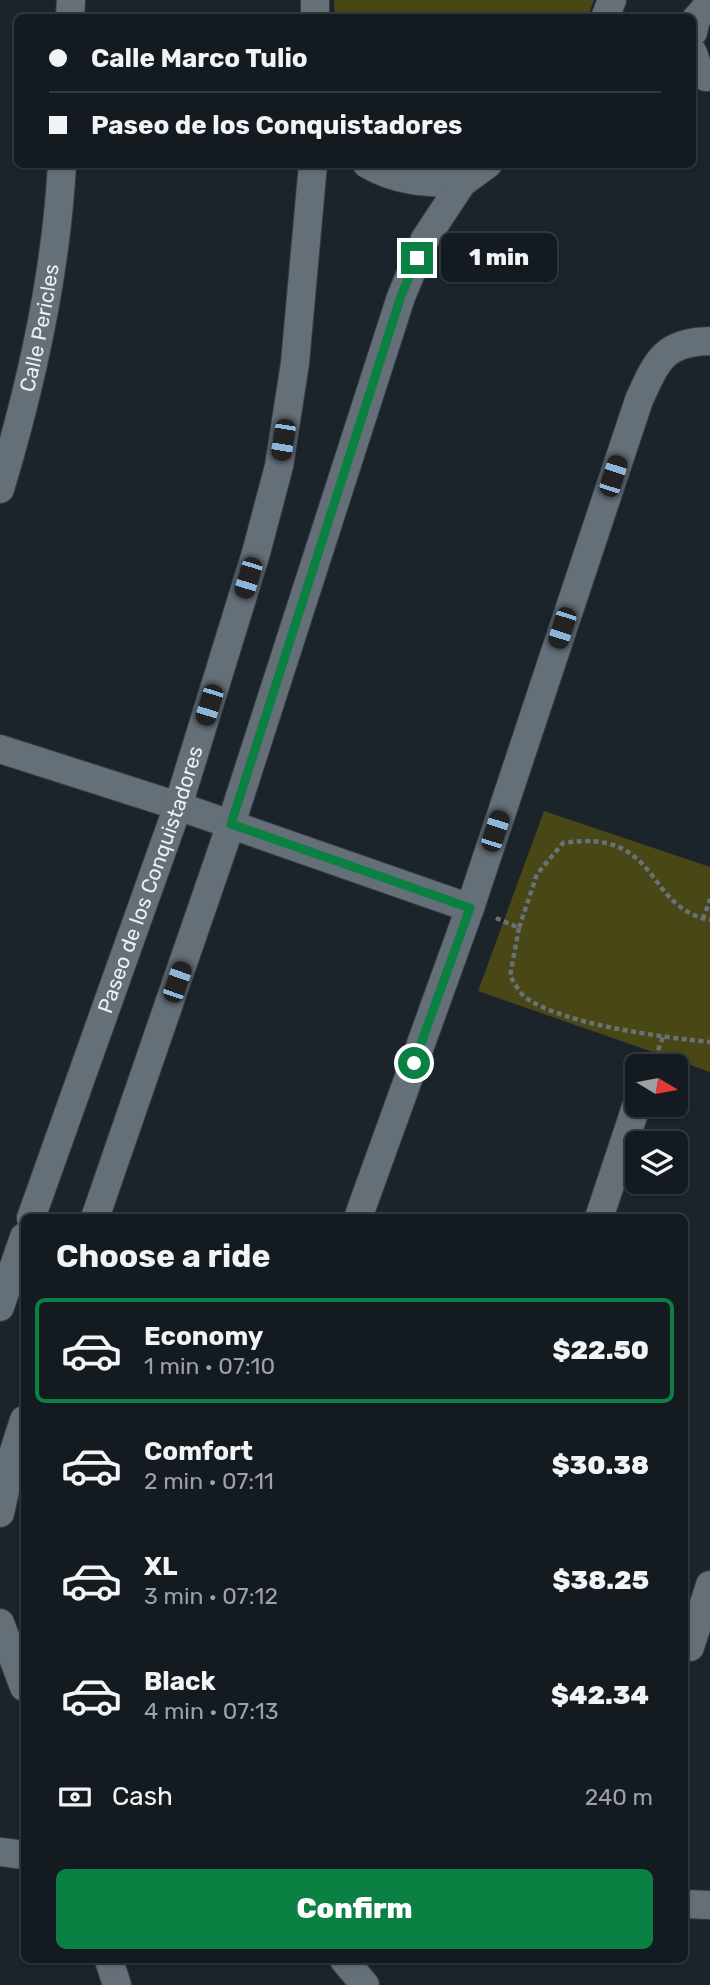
<!DOCTYPE html>
<meta charset="utf-8">
<style>
body{margin:0;font-family:Rubik,sans-serif;background:#21282d;color:#f1f3f6;height:100vh;display:flex;flex-direction:column;font-size:26px;white-space:nowrap}
*{box-sizing:border-box;margin:0}
p{font-size:23px;color:#9da1a5}
.icon{flex:none;width:38px;height:38px;fill:none;stroke:currentColor;stroke-width:2;stroke-linecap:round;stroke-linejoin:round}
.map{position:relative;flex:1;overflow:hidden}
.drawer{position:absolute;left:21px;top:1214px;width:667px;height:749px;display:flex;flex-direction:column;background:#141b20;border-radius:10px;box-shadow:0 2px 5px #0004,0 0 0 2px #33393e}
.drawer>*{flex:none}
.top-card{position:absolute;left:14px;top:14px;width:682px;height:154px;border-radius:10px;box-shadow:0 2px 5px #0004,0 0 0 2px #33393e;display:grid;align-content:center;height:154px;padding:0 35px;background:#141b20}
.needle{width:46px;rotate:100deg}
.fabs{position:absolute;left:625px;top:1054px;display:grid;gap:14px}
.fabs a{display:grid;place-items:center;width:63px;height:63px;border-radius:10px;background:#141b20;box-shadow:0 2px 5px #0004,0 0 0 2px #33393e;font-size:35px}
.end{position:absolute;width:32px;height:32px;margin:-16px;border:9px solid #0b8043;background:#fff;box-shadow:0 0 0 4px #fff}
.from{border-radius:50%}
.bubble{position:absolute;height:49px;border-radius:10px;background:#141b20;box-shadow:0 2px 5px #0004,0 0 0 2px #33393e;font-size:23px;font-weight:800;line-height:49px;text-align:center}
.car{position:absolute;width:21px;height:42px;margin:-21px -10px;border-radius:9px;box-shadow:0 0 5px 2px #0007;background:linear-gradient(#222 24%,#8ab4d8 0 40%,#222 0 76%,#8ab4d8 0 86%,#222 0)}
.top-card b{display:flex;align-items:center;gap:24px;height:66px;font-size:26px}
.top-card b+b{border-top:2px solid #33393e}
.top-card i{width:18px;height:18px;background:#f1f3f6}
ul{padding:0;list-style:none}
li{display:flex;align-items:center;gap:21px;height:105px;margin:0 14px 10px;padding:0 21px;border:4px solid transparent;border-radius:10px}
li div{flex:1}
li b{display:block;font-size:26px}
li em{font-style:normal;font-weight:800}
li.current{border-color:#0b8043}
li>.icon{width:63px;height:63px;stroke-width:1.5}
h2{padding:0 35px;font-size:32px;line-height:84px}
.pay{display:flex;align-items:center;gap:18px;height:77px;padding:0 35px;font-size:26px}
.pay p{margin-inline-start:auto}
.primary-button{display:flex;gap:14px;margin-top:auto;padding:14px 35px}
.primary-button a{flex:1;height:80px;border-radius:10px;background:#0b8043;color:#fff;font-size:28px;font-weight:800;line-height:80px;text-align:center}
.map>svg:first-child{display:block}
.park{fill:#494715}
.lines{fill:none;stroke-linecap:round;stroke-linejoin:round}
.minor-casing{stroke:#373f45;stroke-width:30}
.path{stroke:#697177;stroke-width:4.5;stroke-dasharray:5 3.5;stroke-linecap:butt}
.minor{stroke:#656f78;stroke-width:28}
.route{stroke:#0b8043;stroke-width:9}
.labels{text-anchor:middle;stroke-width:7;stroke-linejoin:round;paint-order:stroke}
.street-label{font-size:21px;fill:#eaf0f5;stroke:#090c10}
</style>
<div class="map">
<svg width="710" height="1985" viewBox="0 0 710 1985">
<rect width="100%" height="100%" fill="#1b242b"/>
<path class="park" d="M334,0H594L587,18L335,17Z
M544,811L710,867V1072L478,991Z"/>
<g class="lines">
<defs>
<g id="minor">
<path d="M315,0V18"/>
<path d="M70,18L71,0"/>
<path d="M605,18L612,0"/>
<path d="M693,32L696,19L710,3"/>
<path d="M693,53L697,65L706,77"/>
<path d="M367,164C397,182 428,183 462,183"/>
<path id="s1" d="M0,489C32,383 56,275 62,164"/>
<path d="M0,749L178,806L470,908"/>
<path id="s2" d="M31,1218L178,806L256,553L279,466L295,363L313,164"/>
<path d="M95,1218L231,824L401,297L425,239L462,183L488,164"/>
<path d="M358,1218L470,908L639,400C657,361 663,342 710,341"/>
<path d="M599,1218L637,1104"/>
<path d="M0,1307L24,1237"/>
<path d="M0,1513L13,1454L24,1420"/>
<path d="M0,1623L24,1687"/>
<path d="M690,1647L710,1585"/>
<path d="M0,1852L24,1855"/>
<path d="M684,1904L710,1905"/>
<path d="M109,1960L117,1985"/>
<path d="M344,1960L365,1985"/>
</g>
</defs>
<use href="#minor" class="minor-casing"/>
<path class="path" d="M496,918L519,928L537,874L563,843C662,828 643,907 710,920
M703,919L710,899
M519,928L510,976C515,983 519,993 526,998C566,1025 661,1037 710,1042
M652,1066L663,1037"/>
<use href="#minor" class="minor"/>
</g>
<g class="lines">
<path class="route" d="M414,1063L470,908L231,824L401,296L417,258"/>
</g>
<g class="labels">
<g class="street-label">
<text dy="7" stroke="none"><textPath href="#s1" startOffset="166">Calle Pericles</textPath></text>
<text dy="7" stroke="none"><textPath href="#s2" startOffset="359">Paseo de los Conquistadores</textPath></text>
</g>
</g>
</svg>
<div class="fabs">
<a><svg class="needle" viewBox="-14 -14 28 28"><path d="M0-13l5 13h-10z" fill="#e53935"/><path d="M0 13l5-13h-10z" fill="#9da1a5"/></svg></a>
<a><svg class="icon" aria-label="layers" viewBox="0 0 24 24"><path d="M12 4l9 5-9 5-9-5zM3 14l9 5 9-5"/></svg></a>
</div>
<i class="end from" style="left:414px;top:1063px"></i>
<i class="end" style="left:417px;top:258px"></i>
<div class="bubble" style="left:441px;top:233px;width:116px">1 min</div>
<i class="car" style="left:283px;top:440px;rotate:189deg"></i>
<i class="car" style="left:613px;top:476px;rotate:18deg"></i>
<i class="car" style="left:248px;top:578px;rotate:197deg"></i>
<i class="car" style="left:562px;top:628px;rotate:198deg"></i>
<i class="car" style="left:209px;top:705px;rotate:197deg"></i>
<i class="car" style="left:495px;top:831px;rotate:18deg"></i>
<i class="car" style="left:177px;top:982px;rotate:19deg"></i>
<div class="top-card">
<b><i class="from"></i>Calle Marco Tulio</b>
<b><i></i>Paseo de los Conquistadores</b>
</div>
<section class="drawer">
<h2>Choose a ride</h2>
<ul>
<li class="current"><svg class="icon" aria-label="car" viewBox="0 0 24 24"><path d="M5 17H2v-5l4-1 3-4h7l3 4 3 1v5h-3M9 17h6M6 11h13"/><circle cx="7" cy="17" r="2"/><circle cx="17" cy="17" r="2"/></svg><div><b>Economy</b><p>1 min · 07:10</p></div><em>$22.50</em></li>
<li><svg class="icon" aria-label="car" viewBox="0 0 24 24"><path d="M5 17H2v-5l4-1 3-4h7l3 4 3 1v5h-3M9 17h6M6 11h13"/><circle cx="7" cy="17" r="2"/><circle cx="17" cy="17" r="2"/></svg><div><b>Comfort</b><p>2 min · 07:11</p></div><em>$30.38</em></li>
<li><svg class="icon" aria-label="car" viewBox="0 0 24 24"><path d="M5 17H2v-5l4-1 3-4h7l3 4 3 1v5h-3M9 17h6M6 11h13"/><circle cx="7" cy="17" r="2"/><circle cx="17" cy="17" r="2"/></svg><div><b>XL</b><p>3 min · 07:12</p></div><em>$38.25</em></li>
<li><svg class="icon" aria-label="car" viewBox="0 0 24 24"><path d="M5 17H2v-5l4-1 3-4h7l3 4 3 1v5h-3M9 17h6M6 11h13"/><circle cx="7" cy="17" r="2"/><circle cx="17" cy="17" r="2"/></svg><div><b>Black</b><p>4 min · 07:13</p></div><em>$42.34</em></li>
</ul>
<div class="pay"><svg class="icon" aria-label="cash" viewBox="0 0 24 24"><path d="M3 7h18v10H3z"/><circle cx="12" cy="12" r="2"/></svg>Cash<p>240 m</p></div>
<div class="primary-button"><a>Confirm</a></div>
</section>
</div>
